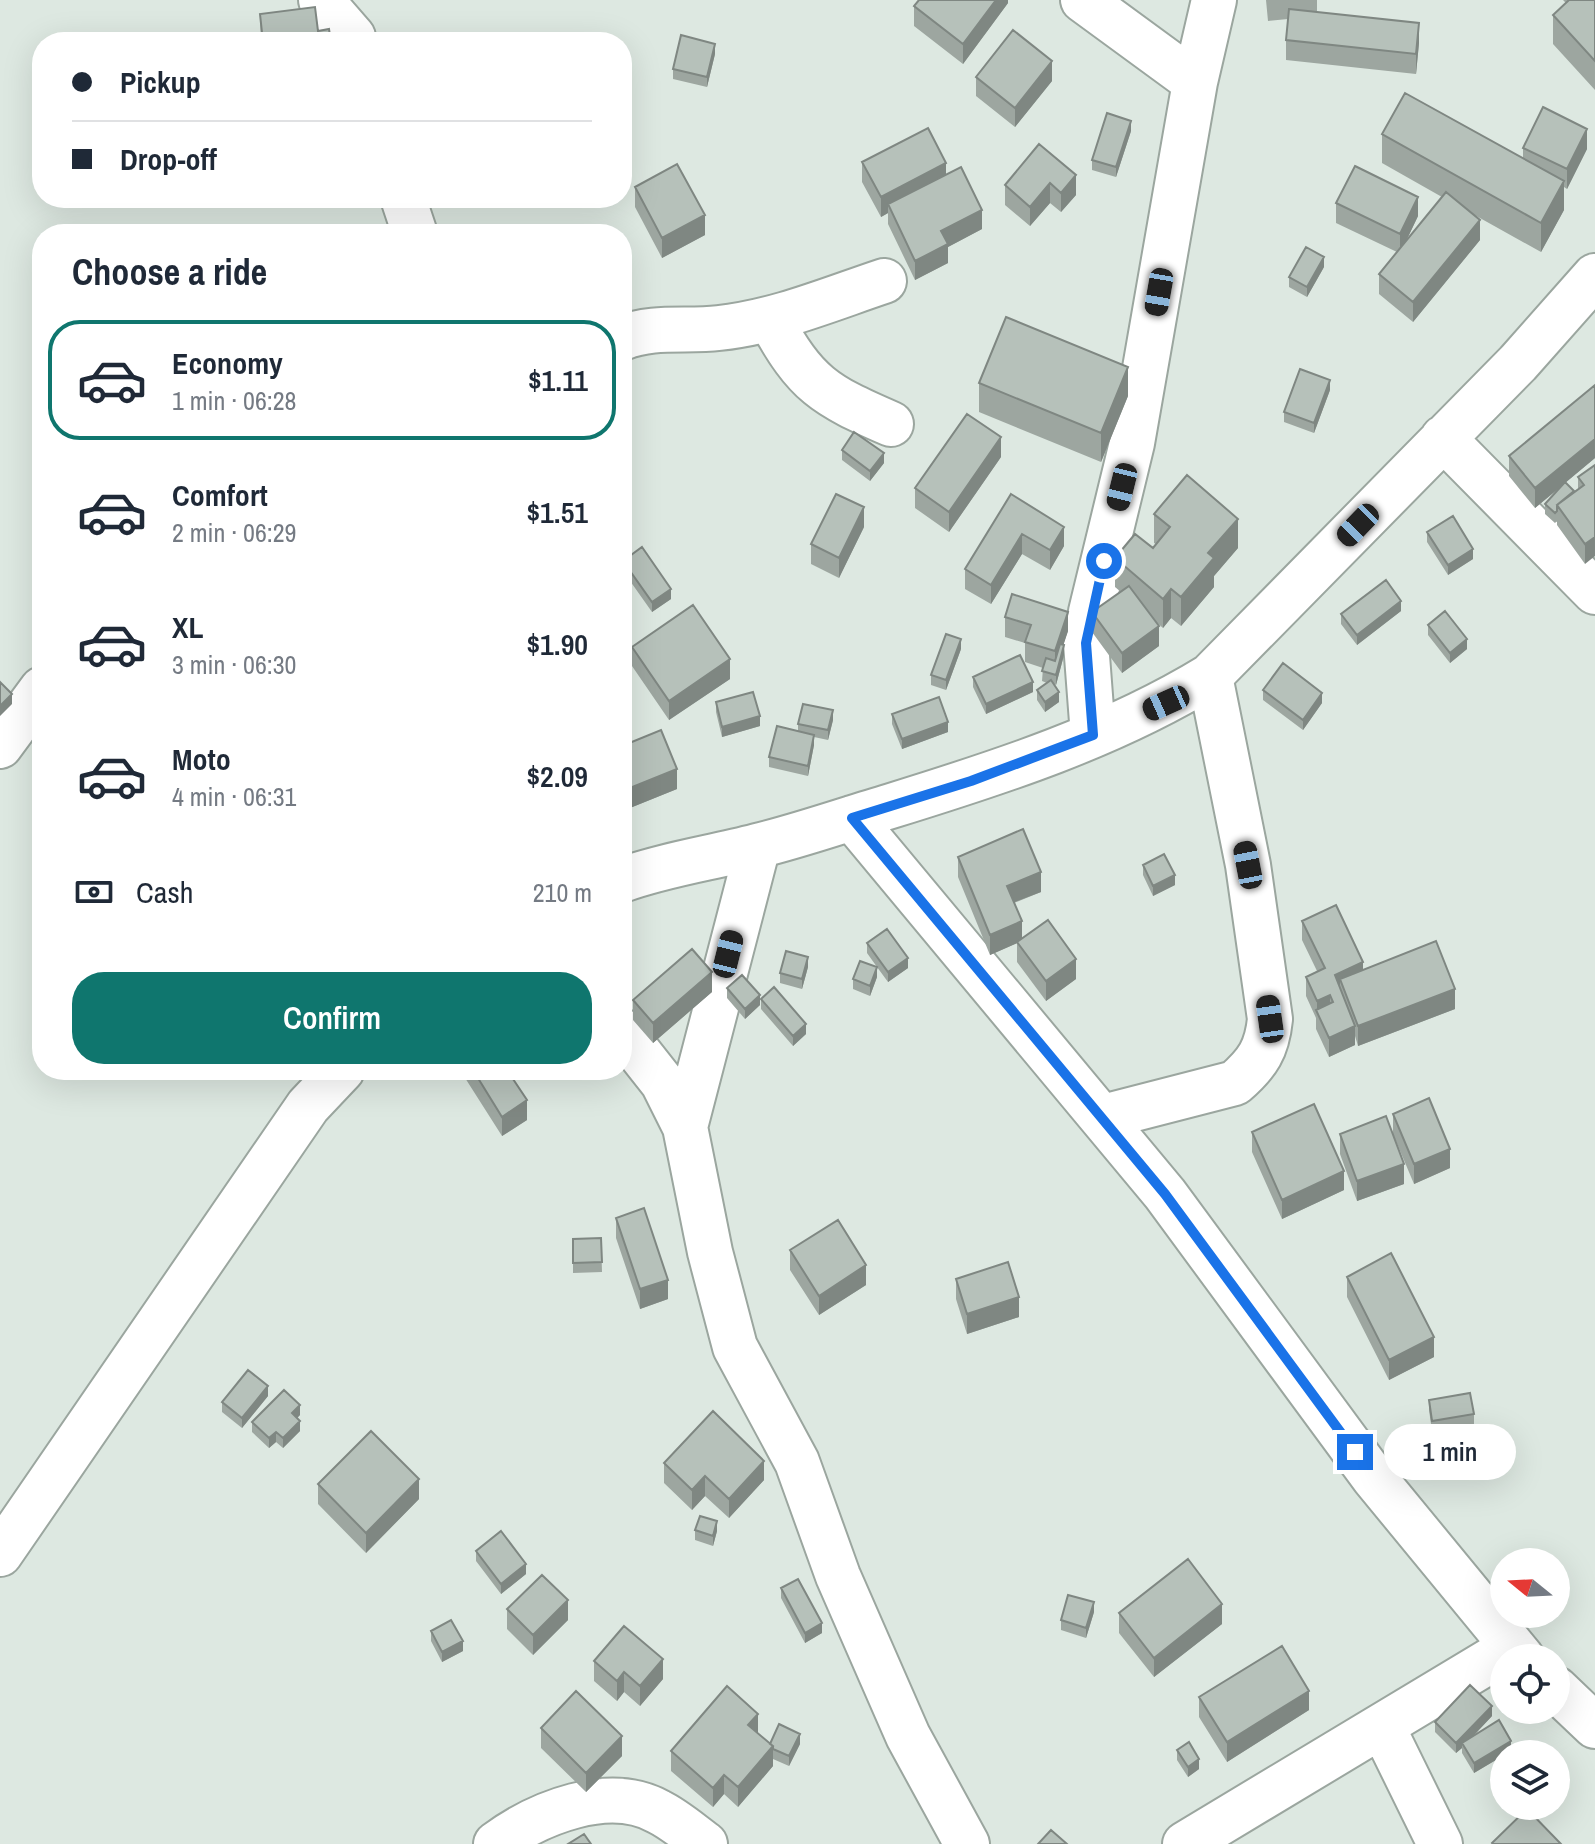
<!DOCTYPE html>
<meta charset="utf-8">
<style>
body{margin:0;font-family:"Archivo Narrow",sans-serif;background:#f2f2f3;color:#1f2937;height:100vh;display:flex;flex-direction:column;font-size:30px;white-space:nowrap}
*{box-sizing:border-box;margin:0}
p{font-size:26px;color:#747a83}
.icon{flex:none;width:44px;height:44px;fill:none;stroke:currentColor;stroke-width:2;stroke-linecap:round;stroke-linejoin:round}
.map{position:relative;flex:1;overflow:hidden}
.details{position:absolute;left:32px;top:224px;width:600px;height:856px;display:flex;flex-direction:column;background:#fff;border-radius:32px;box-shadow:0 8px 32px #0002}
.details>*{flex:none}
.hud{position:absolute;left:32px;top:32px;width:600px;height:176px;border-radius:32px;box-shadow:0 8px 32px #0002;display:grid;align-content:center;height:176px;padding:0 40px;background:#fff}
.needle{width:52px;rotate:288deg}
.controls{position:absolute;left:1490px;top:1548px;display:grid;gap:16px}
.controls a{display:grid;place-items:center;width:80px;height:80px;border-radius:50%;background:#fff;box-shadow:0 8px 32px #0002;font-size:40px}
.end{position:absolute;width:36px;height:36px;margin:-18px;border:10px solid #1a73e8;background:#fff;box-shadow:0 0 0 4px #fff}
.from{border-radius:50%}
.bubble{position:absolute;height:56px;border-radius:28px;background:#fff;box-shadow:0 8px 32px #0002;font-size:26px;font-weight:600;line-height:56px;text-align:center}
.car{position:absolute;width:24px;height:48px;margin:-24px -12px;border-radius:10px;box-shadow:0 0 6px 2px #0007;background:linear-gradient(#222 24%,#8ab4d8 0 40%,#222 0 76%,#8ab4d8 0 86%,#222 0)}
.hud b{display:flex;align-items:center;gap:28px;height:76px;font-size:30px}
.hud b+b{border-top:2px solid #e0e1e3}
.hud i{width:20px;height:20px;background:#1f2937}
ul{padding:0;list-style:none}
li{display:flex;align-items:center;gap:24px;height:120px;margin:0 16px 12px;padding:0 24px;border:4px solid transparent;border-radius:32px}
li div{flex:1}
li b{display:block;font-size:30px}
li em{font-style:normal;font-weight:600}
li.on{border-color:#0f766e}
li>.icon{width:72px;height:72px;stroke-width:1.5}
h2{padding:0 40px;font-size:36px;line-height:96px}
.pay{display:flex;align-items:center;gap:20px;height:88px;padding:0 40px;font-size:30px}
.pay p{margin-inline-start:auto}
.primary-button{display:flex;gap:16px;margin-top:auto;padding:16px 40px}
.primary-button a{flex:1;height:92px;border-radius:32px;background:#0f766e;color:#fff;font-size:32px;font-weight:600;line-height:92px;text-align:center}
.map>svg:first-child{display:block}
.lines{fill:none;stroke-linecap:round;stroke-linejoin:round}
.minor-casing{stroke:#9ba69f;stroke-width:48}
.minor{stroke:#fff;stroke-width:44}
.wall{fill:#9da6a0}
.shaded-wall{fill:#7f8782}
.building{fill:#b6c1ba;stroke:#7f8782;stroke-width:2}
.route{stroke:#1a73e8;stroke-width:10}
</style>
<div class="map">
<svg width="1595" height="1844" viewBox="0 0 1595 1844">
<rect width="100%" height="100%" fill="#dde8e1"/>
<g class="lines">
<defs>
<path id="minor" d="M321,0L353,37
M1083,0L1195,82
M403,198L415,234
M770,319C806,385 824,395 891,424
M622,338C654,325 686,332 719,328C776,322 830,299 884,281
M1443,438L1595,592
M1093,735L1086,643L1091,612L1132,443L1195,82L1214,0
M0,746L42,689
M852,818L1165,1194L1374,1478L1522,1658
M622,880C666,864 712,858 757,846C802,835 847,819 891,806C1001,772 1112,736 1210,676L1518,363L1595,276
M622,1031L663,1083L685,1127L710,1252L735,1347L797,1462L838,1576L908,1736L967,1844
M1103,1117L1235,1083C1258,1063 1267,1049 1270,1019L1248,865L1210,676
M685,1127L758,846
M0,1554L308,1106L342,1070
M1556,1689L1595,1726
M1382,1726L1440,1844
M496,1844C538,1813 609,1784 659,1812C675,1820 690,1833 705,1844
M1185,1844L1511,1648"/>
</defs>
<use href="#minor" class="minor-casing"/>
<use href="#minor" class="minor"/>
</g>
<path class="wall" d="M1008,0V3L963,64L914,26V6Z
M1266,0H1317V12L1419,43L1416,74L1286,60V40L1288,19L1268,21Z
M1563,0H1595V90L1553,44V15L1566,3Z
M260,14L318,31L331,42H261Z
M715,54L707,87L673,79V69Z
M976,77L1052,81L1015,127L976,96Z
M1131,131L1116,177L1092,170V160Z
M1382,134L1523,159V148L1587,149L1567,189L1564,187V210L1541,252L1471,213L1480,240L1413,322L1379,294V274L1397,252L1336,223V203L1418,216L1406,241L1442,197L1382,163Z
M862,162L946,174L982,229L948,247V263L915,280L888,224V213L881,217L862,182Z
M1076,175V195L1061,212L1050,203L1030,226L1005,205V185Z
M635,187L705,235L662,258L635,207Z
M1324,267L1307,297L1289,287V277Z
M979,383L1128,396L1101,462L979,412Z
M1595,385V458L1565,483L1574,491L1578,489V477L1595,465L1585,564L1557,525V521L1555,523L1545,514V504L1562,486L1535,508L1509,476V456Z
M1330,390L1314,433L1284,422V412Z
M842,450L884,463L870,481L842,460Z
M1001,457L949,532L915,508V488Z
M1011,494L1064,546L1050,570L1022,554L991,604L965,589V569Z
M1154,514L1238,548L1214,576V587L1181,626L1171,618L1163,628L1155,621L1159,646L1122,673L1092,632V612L1121,592L1115,587V558L1153,548L1156,544L1154,543Z
M864,527L839,578L811,564V544Z
M1427,532L1473,559L1448,575L1427,542Z
M623,561L671,599L652,612L623,571Z
M42,584V610L36,597V587Z
M1401,611L1357,645L1341,624V614Z
M1005,617L1068,631L1063,645L1064,655L1056,685L1054,684L1059,702L1045,712L1037,700V690L1047,683L1042,681L1043,668L1025,662V643L1005,637Z
M1428,625L1467,649L1450,663L1428,635Z
M632,647L730,679L669,720L632,666Z
M961,649L946,690L931,685V675Z
M973,677L1033,692L986,714L973,687Z
M1263,690L1322,703L1303,730L1263,700Z
M716,702L760,726L722,737L716,712Z
M892,714L948,732L902,749L892,724Z
M833,720L828,740L814,737V745L808,776L769,767V757L798,731V724Z
M622,746L677,789L625,810L622,804Z
M958,857L1041,892L1014,903L1022,939L1076,979L1046,1001L1017,962V943L990,955L958,877Z
M1143,865L1175,885L1153,896L1143,875Z
M1302,921L1363,970L1455,1009L1358,1046L1355,1036V1045L1329,1057L1316,1029V1018L1306,996V977L1317,971L1302,940Z
M867,943L908,968L888,982L877,967V977L870,996L853,989V979L877,967L867,953Z
M808,967L802,989L780,983V973Z
M727,988L760,1005L745,1019L727,998Z
M712,992L653,1043L633,1020V1000Z
M761,999L806,1034L793,1046L761,1009Z
M460,1070H507L527,1120L502,1136Z
M1393,1114L1450,1168L1414,1184L1393,1134Z
M1252,1132L1344,1190L1282,1219L1252,1152Z
M1340,1134L1404,1184L1357,1201L1340,1154Z
M616,1218L668,1299L640,1309L616,1238Z
M601,1238L602,1272L573,1273V1239Z
M790,1250L866,1285L819,1315L790,1270Z
M1347,1277L1434,1357L1389,1380L1347,1297Z
M956,1279L1019,1317L967,1334L956,1299Z
M268,1396L242,1428L222,1412V1402Z
M1429,1400L1474,1414V1424L1432,1431L1429,1410Z
M300,1415L297,1418L300,1431L283,1448L276,1442L269,1448L252,1432V1422Z
M664,1463L764,1480L729,1518L705,1496L692,1510L664,1483Z
M318,1484L419,1499L366,1553L318,1504Z
M695,1530L717,1531L713,1546L695,1540Z
M476,1551L526,1574L501,1594L476,1561Z
M781,1588L822,1633L805,1643L781,1598Z
M507,1609L568,1620L533,1655L507,1629Z
M1094,1612L1086,1638L1061,1630V1620Z
M1119,1613L1222,1624L1154,1677L1119,1633Z
M431,1631L463,1651L442,1662L431,1641Z
M594,1661L663,1679L640,1706L624,1692L617,1701L594,1681Z
M1199,1697L1309,1710L1227,1762L1199,1717Z
M1492,1716L1472,1737L1511,1751L1474,1773L1462,1753V1748L1456,1753L1435,1732V1722Z
M541,1728L622,1756L586,1792L541,1748Z
M758,1733L770,1744H800L789,1766L773,1759V1766L738,1807L724,1794L713,1807L671,1771V1751Z
M1177,1750L1199,1769L1188,1777L1177,1760Z"/>
<path class="shaded-wall" d="M996,0H1008V3L963,64V44Z
M1419,23V43L1416,74V54Z
M715,44V54L707,87V77Z
M1052,61V81L1015,127V108Z
M1131,121V131L1116,177V167Z
M1587,129V149L1567,189V169Z
M946,163V182L888,204V213L881,217V197Z
M1076,175V195L1061,212V193Z
M1564,181V210L1541,252V223Z
M1050,183V203L1030,226V207Z
M1418,197V216L1400,254V234Z
M982,210V229L948,247V263L915,280V261L941,231Z
M705,215V235L662,258V238Z
M1480,220V240L1413,322V302Z
M1324,257V267L1307,297V287Z
M1128,367V396L1101,462V433Z
M1330,380V390L1314,433V423Z
M1001,437V457L949,532V512Z
M1595,439V458L1535,508V488Z
M884,453V463L870,481V471Z
M864,507V527L839,578V558Z
M1238,519V548L1214,576V587L1181,626V597L1208,553Z
M1064,527V546L1050,570V550Z
M1022,534V554L991,604V585Z
M1595,537V556L1585,564V544Z
M1473,549V559L1448,575V565Z
M671,589V599L652,612V602Z
M1171,589V618L1163,628V599Z
M1401,601V611L1357,645V635Z
M1068,612V631L1055,671V651Z
M1159,626V646L1122,673V653Z
M961,639V649L946,690V680Z
M1467,639V649L1450,663V653Z
M1064,645V655L1056,685V675Z
M730,659V679L669,720V701Z
M1033,682V692L986,714V704Z
M1059,692V702L1045,712V702Z
M1322,693V703L1303,730V720Z
M12,694V704L0,716V706Z
M833,710V720L828,740V730Z
M760,716V726L722,737V727Z
M948,722V732L902,749V739Z
M814,735V745L808,776V766Z
M677,769V789L625,810V790Z
M1041,872V892L1007,905V886Z
M1175,875V885L1153,896V886Z
M1022,921V941L990,955V935Z
M808,957V967L802,989V979Z
M908,958V968L888,982V972Z
M1076,959V979L1046,1001V981Z
M1363,962V982L1340,979V992L1335,975Z
M877,967V977L870,996V986Z
M712,972V992L653,1043V1023Z
M1455,989V1009L1358,1046V1026Z
M760,995V1005L745,1019V1009Z
M1330,995V1015L1317,1013V1001Z
M806,1024V1034L793,1046V1036Z
M1355,1026V1045L1329,1057V1038Z
M527,1100V1120L502,1136V1117Z
M1450,1149V1168L1414,1184V1164Z
M1404,1164V1184L1357,1201V1181Z
M1344,1171V1190L1282,1219V1200Z
M866,1265V1285L819,1315V1296Z
M668,1280V1299L640,1309V1289Z
M1019,1297V1317L967,1334V1314Z
M1434,1337V1357L1389,1380V1360Z
M268,1386V1396L242,1428V1418Z
M300,1405V1415L292,1423V1413Z
M300,1421V1431L283,1448V1438Z
M276,1432V1442L269,1448V1438Z
M764,1461V1480L729,1518V1499Z
M705,1476V1496L692,1510V1490Z
M419,1479V1499L366,1553V1533Z
M717,1521V1531L713,1546V1536Z
M526,1564V1574L501,1594V1584Z
M568,1600V1620L533,1655V1635Z
M1094,1602V1612L1086,1638V1628Z
M1222,1604V1624L1154,1677V1658Z
M822,1623V1633L805,1643V1633Z
M463,1641V1651L442,1662V1652Z
M663,1659V1679L640,1706V1686Z
M624,1672V1692L617,1701V1681Z
M1309,1691V1710L1227,1762V1742Z
M1492,1706V1716L1464,1746L1462,1743V1748L1456,1753V1743Z
M758,1714V1734L748,1725Z
M800,1734V1744L789,1766V1756Z
M622,1736V1756L586,1792V1773Z
M1511,1741V1751L1474,1773V1763Z
M773,1746V1766L738,1807V1787Z
M1199,1759V1769L1188,1777V1767Z
M724,1775V1794L713,1807V1788Z"/>
<path class="building" d="M919,0H996L963,44L914,6Z
M1569,0H1595V61L1553,15Z
M315,7L318,31L329,29L331,42H263L260,14Z
M1289,9L1419,23L1416,54L1286,40Z
M1013,30L1052,61L1015,108L976,77Z
M681,35L715,44L707,77L673,69Z
M1405,93L1564,181L1541,223L1382,134Z
M1543,107L1587,129L1567,169L1523,148Z
M1107,113L1131,121L1116,167L1092,160Z
M928,128L946,163L881,197L862,162Z
M1039,144L1076,175L1061,193L1050,183L1030,207L1005,185Z
M677,164L705,215L662,238L635,187Z
M1355,166L1418,197L1400,234L1336,203Z
M961,167L982,210L941,231L948,244L915,261L888,204Z
M1446,192L1480,220L1413,302L1379,274Z
M1306,247L1324,257L1307,287L1289,277Z
M1006,317L1128,367L1101,433L979,383Z
M1300,369L1330,380L1314,423L1284,412Z
M1595,385V439L1535,488L1509,456Z
M967,414L1001,437L949,512L915,488Z
M854,432L884,453L870,471L842,450Z
M1595,465V537L1585,544L1557,505L1584,485L1578,477Z
M1187,475L1238,519L1208,553L1214,558L1181,597L1171,589L1163,599L1115,558L1135,534L1153,548L1170,527L1154,514Z
M1565,482L1574,491L1557,505V511L1555,513L1545,504Z
M836,494L864,507L839,558L811,544Z
M1011,494L1064,527L1050,550L1022,534L991,585L965,569Z
M1453,516L1473,549L1448,565L1427,532Z
M642,547L671,589L652,602L623,561Z
M1386,580L1401,601L1357,635L1341,614Z
M42,584V600L36,587Z
M1129,586L1159,626L1122,653L1092,612Z
M1012,594L1068,612L1055,651L1025,642L1031,625L1005,617Z
M693,605L730,659L669,701L632,647Z
M1445,611L1467,639L1450,653L1428,625Z
M946,634L961,639L946,680L931,675Z
M1060,644L1064,645L1056,675L1042,671L1046,658L1055,661Z
M1020,655L1033,682L986,704L973,677Z
M1283,663L1322,693L1303,720L1263,690Z
M1051,680L1059,692L1045,702L1037,690Z
M0,682L12,694L0,706Z
M753,692L760,716L722,727L716,702Z
M939,697L948,722L902,739L892,714Z
M803,704L833,710L828,730L798,724Z
M777,726L814,735L808,766L769,757Z
M661,730L677,769L625,790L622,784V746Z
M1023,829L1041,872L1007,886L1022,921L990,935L958,857Z
M1164,854L1175,875L1153,886L1143,865Z
M1336,905L1363,962L1335,975L1355,1026L1329,1038L1316,1010L1333,1002L1330,995L1317,1001L1306,977L1325,968L1302,921Z
M1048,920L1076,959L1046,981L1017,942Z
M887,929L908,958L888,972L867,943Z
M1436,941L1455,989L1358,1026L1340,979Z
M692,949L712,972L653,1023L633,1000Z
M786,951L808,957L802,979L780,973Z
M860,961L877,967L870,986L853,979Z
M742,975L760,995L745,1009L727,988Z
M774,987L806,1024L793,1036L761,999Z
M473,1070H507L527,1100L502,1117Z
M1429,1098L1450,1149L1414,1164L1393,1114Z
M1314,1104L1344,1171L1282,1200L1252,1132Z
M1386,1116L1404,1164L1357,1181L1340,1134Z
M644,1208L668,1280L640,1289L616,1218Z
M838,1220L866,1265L819,1296L790,1250Z
M601,1238L602,1262L573,1263V1239Z
M1391,1253L1434,1337L1389,1360L1347,1277Z
M1008,1262L1019,1297L967,1314L956,1279Z
M248,1370L268,1386L242,1418L222,1402Z
M284,1390L300,1405L292,1413L300,1421L283,1438L276,1432L269,1438L252,1422Z
M1470,1393L1474,1414L1432,1421L1429,1400Z
M713,1411L764,1461L729,1499L705,1476L692,1490L664,1463Z
M371,1431L419,1479L366,1533L318,1484Z
M700,1516L717,1521L713,1536L695,1530Z
M501,1531L526,1564L501,1584L476,1551Z
M1188,1559L1222,1604L1154,1658L1119,1613Z
M542,1575L568,1600L533,1635L507,1609Z
M798,1579L822,1623L805,1633L781,1588Z
M1068,1595L1094,1602L1086,1628L1061,1620Z
M451,1620L463,1641L442,1652L431,1631Z
M624,1626L663,1659L640,1686L624,1672L617,1681L594,1661Z
M1282,1646L1309,1691L1227,1742L1199,1697Z
M1470,1685L1492,1706L1456,1743L1435,1722Z
M727,1686L758,1714L748,1725L773,1746L738,1787L724,1775L713,1788L671,1751Z
M576,1691L622,1736L586,1773L541,1728Z
M1499,1720L1511,1741L1474,1763L1462,1743Z
M779,1724L800,1734L789,1756L773,1749V1746L770,1744Z
M1189,1742L1199,1759L1188,1767L1177,1750Z
M1527,1809L1561,1844H1493L1492,1843Z
M1051,1830L1067,1844H1038Z
M584,1834L591,1844H568Z"/>
<g class="lines">
<path class="route" d="M1104,561L1086,643L1093,735L971,781L852,818L1165,1194L1355,1452"/>
</g>
</svg>
<div class="controls">
<a><svg class="needle" viewBox="-14 -14 28 28"><path d="M0-13l5 13h-10z" fill="#e53935"/><path d="M0 13l5-13h-10z" fill="#747a83"/></svg></a>
<a><svg class="icon" aria-label="locate" viewBox="0 0 24 24"><circle cx="12" cy="12" r="6"/><path d="M12 2v4M12 18v4M2 12h4M18 12h4"/></svg></a>
<a><svg class="icon" aria-label="layers" viewBox="0 0 24 24"><path d="M12 4l9 5-9 5-9-5zM3 14l9 5 9-5"/></svg></a>
</div>
<i class="end from" style="left:1104px;top:561px"></i>
<i class="end" style="left:1355px;top:1452px"></i>
<div class="bubble" style="left:1384px;top:1424px;width:132px">1 min</div>
<i class="car" style="left:1159px;top:292px;rotate:190deg"></i>
<i class="car" style="left:1122px;top:487px;rotate:194deg"></i>
<i class="car" style="left:1358px;top:525px;rotate:224deg"></i>
<i class="car" style="left:1166px;top:703px;rotate:246deg"></i>
<i class="car" style="left:1248px;top:865px;rotate:349deg"></i>
<i class="car" style="left:728px;top:954px;rotate:14deg"></i>
<i class="car" style="left:1270px;top:1019px;rotate:352deg"></i>
<div class="hud">
<b><i class="from"></i>Pickup</b>
<b><i></i>Drop-off</b>
</div>
<section class="details">
<h2>Choose a ride</h2>
<ul>
<li class="on"><svg class="icon" aria-label="car" viewBox="0 0 24 24"><path d="M5 17H2v-5l4-1 3-4h7l3 4 3 1v5h-3M9 17h6M6 11h13"/><circle cx="7" cy="17" r="2"/><circle cx="17" cy="17" r="2"/></svg><div><b>Economy</b><p>1 min · 06:28</p></div><em>$1.11</em></li>
<li><svg class="icon" aria-label="car" viewBox="0 0 24 24"><path d="M5 17H2v-5l4-1 3-4h7l3 4 3 1v5h-3M9 17h6M6 11h13"/><circle cx="7" cy="17" r="2"/><circle cx="17" cy="17" r="2"/></svg><div><b>Comfort</b><p>2 min · 06:29</p></div><em>$1.51</em></li>
<li><svg class="icon" aria-label="car" viewBox="0 0 24 24"><path d="M5 17H2v-5l4-1 3-4h7l3 4 3 1v5h-3M9 17h6M6 11h13"/><circle cx="7" cy="17" r="2"/><circle cx="17" cy="17" r="2"/></svg><div><b>XL</b><p>3 min · 06:30</p></div><em>$1.90</em></li>
<li><svg class="icon" aria-label="car" viewBox="0 0 24 24"><path d="M5 17H2v-5l4-1 3-4h7l3 4 3 1v5h-3M9 17h6M6 11h13"/><circle cx="7" cy="17" r="2"/><circle cx="17" cy="17" r="2"/></svg><div><b>Moto</b><p>4 min · 06:31</p></div><em>$2.09</em></li>
</ul>
<div class="pay"><svg class="icon" aria-label="cash" viewBox="0 0 24 24"><path d="M3 7h18v10H3z"/><circle cx="12" cy="12" r="2"/></svg>Cash<p>210 m</p></div>
<div class="primary-button"><a>Confirm</a></div>
</section>
</div>
